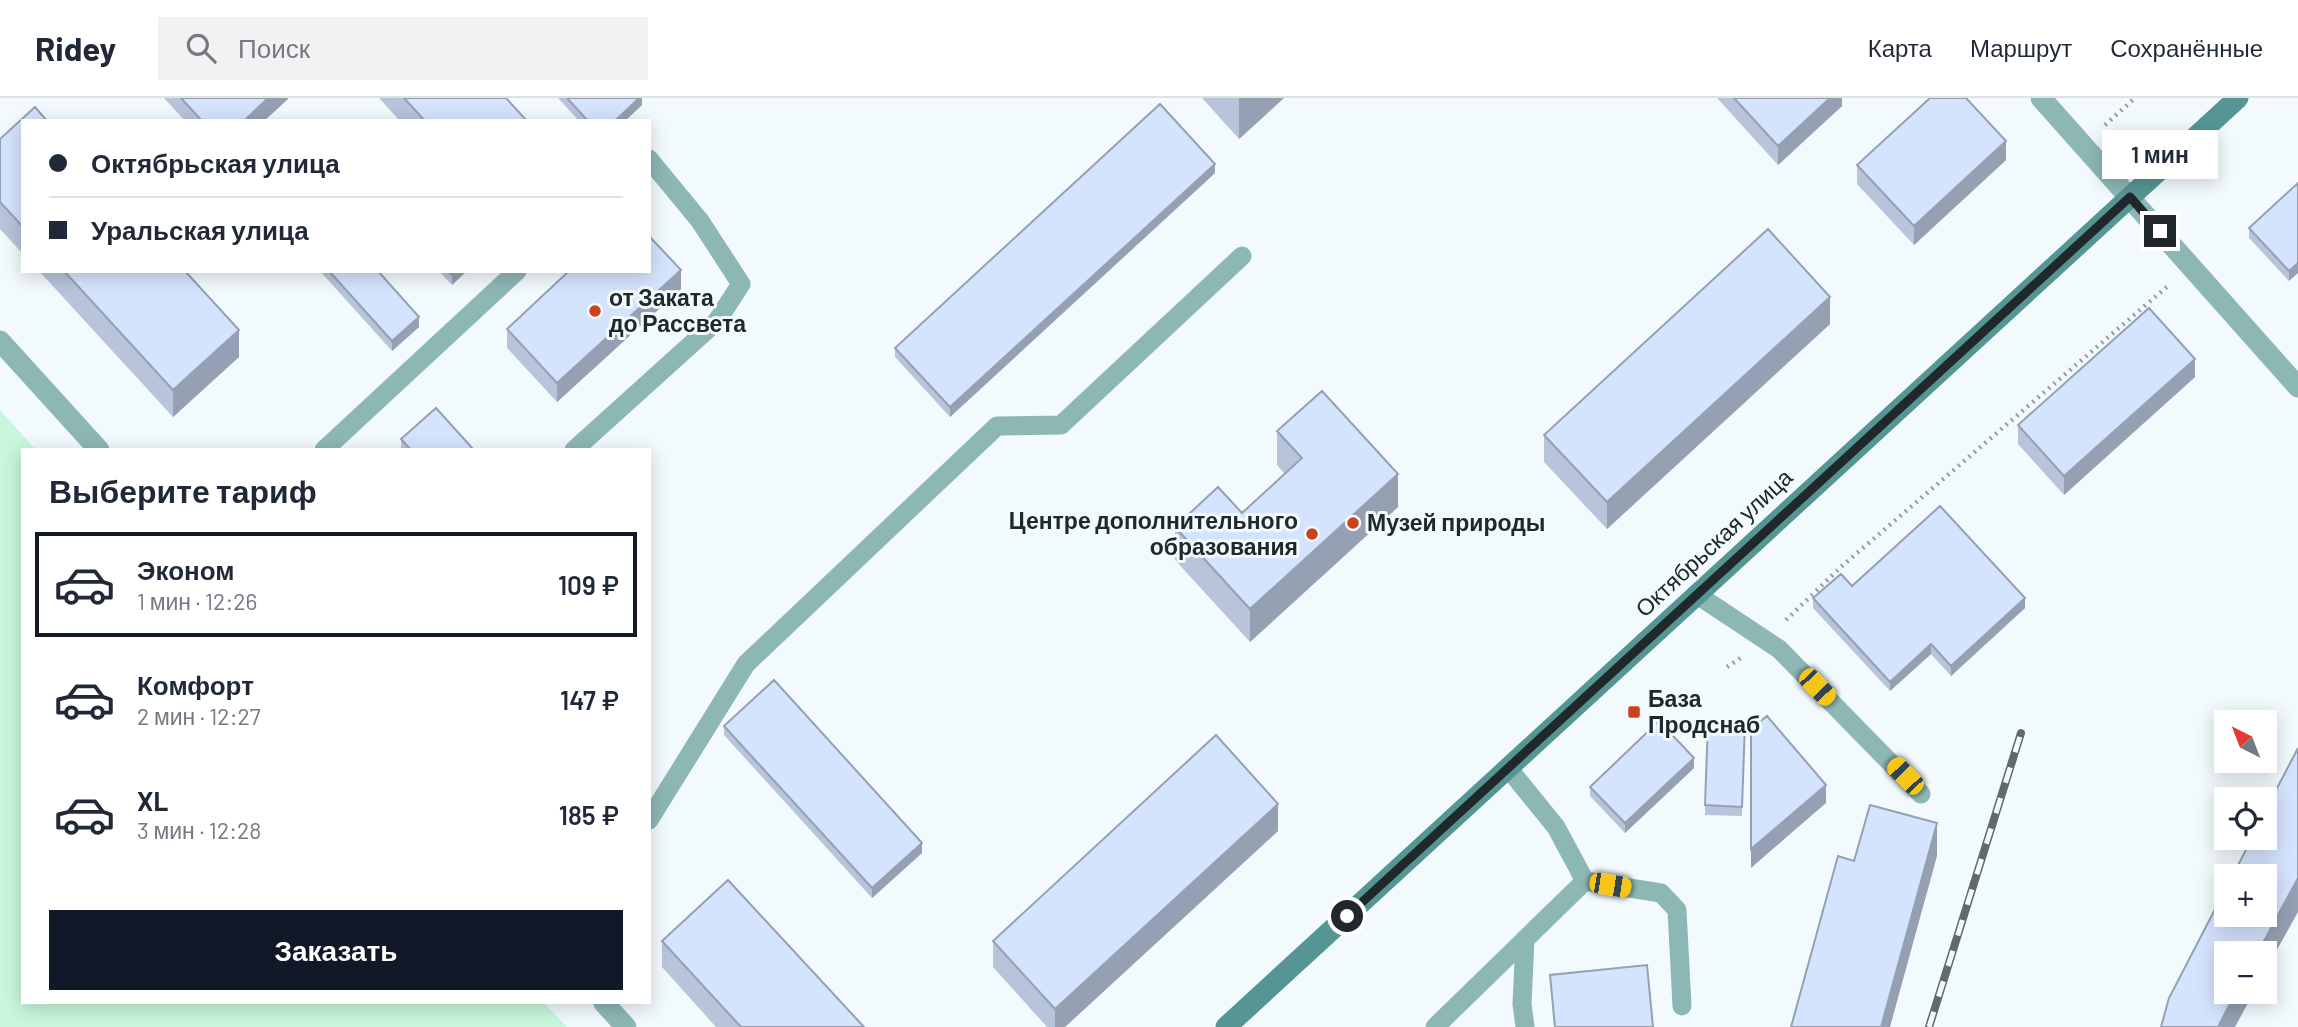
<!DOCTYPE html>
<html lang="ru">
<meta charset="utf-8">
<style>
body{margin:0;font-family:Barlow,sans-serif;background:#f2f2f3;color:#1f2937;height:100vh;display:flex;flex-direction:column;font-size:26px;white-space:nowrap}
*{box-sizing:border-box;margin:0}
p{font-size:23px;color:#747a83}
.icon{flex:none;width:38px;height:38px;fill:none;stroke:currentColor;stroke-width:2;stroke-linecap:round;stroke-linejoin:round}
.map{position:relative;flex:1;overflow:hidden}
.sheet{position:absolute;left:21px;top:350px;width:630px;height:556px;display:flex;flex-direction:column;background:#fff;border-radius:0px;box-shadow:0 4px 18px #0003}
.sheet>*{flex:none}
.banner{position:absolute;left:21px;top:21px;width:630px;height:154px;border-radius:0px;box-shadow:0 4px 18px #0003;display:grid;align-content:center;height:154px;padding:0 28px;background:#fff}
.needle{width:46px;rotate:318deg}
.buttons{position:absolute;left:2214px;top:612px;display:grid;gap:14px}
.buttons a{display:grid;place-items:center;width:63px;height:63px;border-radius:0px;background:#fff;box-shadow:0 4px 18px #0003;font-size:35px}
.end{position:absolute;width:32px;height:32px;margin:-16px;border:9px solid #21282b;background:#fff;box-shadow:0 0 0 4px #fff}
.from{border-radius:50%}
.bubble{position:absolute;height:49px;border-radius:0px;background:#fff;box-shadow:0 4px 18px #0003;font-size:23px;font-weight:600;line-height:49px;text-align:center}
.car{position:absolute;width:21px;height:42px;margin:-21px -10px;border-radius:9px;box-shadow:0 0 5px 2px #0007;background:linear-gradient(#f5c518 24%,#345 0 40%,#f5c518 0 76%,#345 0 86%,#f5c518 0)}
.banner b{display:flex;align-items:center;gap:24px;height:66px;font-size:26px}
.banner b+b{border-top:2px solid #e0e1e3}
.banner i{width:18px;height:18px;background:#1f2937}
ul{padding:0;list-style:none}
li{display:flex;align-items:center;gap:21px;height:105px;margin:0 14px 10px;padding:0 14px;border:4px solid transparent;border-radius:0px}
li div{flex:1}
li b{display:block;font-size:26px}
li em{font-style:normal;font-weight:600}
li.active{border-color:#111827}
li>.icon{width:63px;height:63px;stroke-width:1.5}
h2{padding:0 28px;font-size:32px;line-height:84px}
.button{display:flex;gap:14px;margin-top:auto;padding:14px 28px}
.button a{flex:1;height:80px;border-radius:0px;background:#111827;color:#fff;font-size:28px;font-weight:600;line-height:80px;text-align:center}
header{display:flex;align-items:center;gap:42px;box-sizing:border-box;height:98px;padding:0 35px;background:#fff;border-bottom:2px solid #e0e1e3}
header strong{font-size:33px}
nav{display:flex;gap:38px;margin-inline-start:auto;font-size:24px}
.search{width:490px;height:63px;background:#f2f2f3;display:flex;align-items:center;gap:18px;box-sizing:border-box;padding:0 24px;border-radius:0px;color:#747a83;font-size:26px}
.map>svg:first-child{display:block}
.green{fill:#c8f7dd}
.lines{fill:none;stroke-linecap:round;stroke-linejoin:round}
.path{stroke:#979ea1;stroke-width:4.5;stroke-dasharray:2 5;stroke-linecap:butt}
.service{stroke:#8db7b5;stroke-width:19}
.minor{stroke:#8db7b5;stroke-width:21}
.secondary{stroke:#559694;stroke-width:21}
.rail-casing{stroke:#62696c;stroke-width:8}
.rail{stroke:#f3fafe;stroke-width:5;stroke-dasharray:16;stroke-linecap:butt}
.wall{fill:#b7c4da}
.shaded-wall{fill:#95a0b2}
.building{fill:#d5e4fe;stroke:#95a0b2;stroke-width:2}
.route{stroke:#21282b;stroke-width:9}
.poi-dot{fill:#cb4318;stroke:#f3fafe;stroke-width:2.5}
.labels{text-anchor:middle;stroke-width:6;stroke-linejoin:round;paint-order:stroke}
.poi-label{font-size:23px;font-weight:bold;fill:#21282b;stroke:#f3fafe;text-anchor:start}
.street-label{font-size:23px;fill:#21282b;stroke:#f3fafe}
</style>
<header>
<strong>Ridey</strong>
<div class="search"><svg class="icon" aria-label="search" viewBox="0 0 24 24"><circle cx="10" cy="10" r="6"/><path d="M15 15l6 6"/></svg>Поиск</div>
<nav><a>Карта</a><a>Маршрут</a><a>Сохранённые</a></nav>
</header>
<div class="map">
<svg width="2298" height="929" viewBox="0 0 2298 929">
<rect width="100%" height="100%" fill="#f3fafe"/>
<path class="green" d="M0,312L36,352H23V905H544L567,929H0Z"/>
<g class="lines">
<path class="path" d="M2105,27L2135,0
M1786,522L1842,468L2169,187
M1727,569L1742,559"/>
<path class="service" d="M324,352L517,173
M574,352L717,223L741,186L700,123L649,61
M1696,496L1779,551L1921,696
M649,722L746,566L997,328L1061,327L1242,158
M1585,783L1661,795L1677,812L1682,908
M1435,929L1585,783L1556,729L1508,670
M1525,929L1522,906L1525,841"/>
<path class="minor" d="M2041,0L2298,289
M0,243L99,352
M604,905L626,929"/>
<path class="secondary" d="M1226,929L2238,0"/>
<defs>
<path id="rail" d="M1929,929L2021,635"/>
</defs>
<use href="#rail" class="rail-casing"/>
<use href="#rail" class="rail"/>
</g>
<path class="wall" d="M164,0H288V1L264,23H185Z
M379,0H506L527,23H400Z
M558,0H642V7L625,23H579Z
M1202,0H1284L1239,41Z
M1717,0H1842V8L1778,67Z
M23,23V156L0,131V41Z
M2006,62L1914,147L1857,86V67Z
M1215,75L950,319L895,259V250Z
M2298,85L2289,183L2249,140V130Z
M39,173H185L239,259L173,319Z
M320,173H378L419,229L392,253Z
M439,173H467L452,187Z
M681,191L557,304L507,250V231Z
M1830,226L1607,431L1544,364V337Z
M2195,279L2064,397L2018,346V327Z
M1277,333L1398,409L1250,544L1175,462V429L1242,415L1285,376L1277,367Z
M401,341L474,352H402L401,351Z
M1852,488L2025,510L1951,578L1931,556L1890,593L1813,510V500Z
M1745,625L1742,718L1705,717V707Z
M724,628L922,755L872,800L724,637Z
M1694,670L1625,735L1590,698V689Z
M1278,733L1065,929H1047L993,869V843Z
M662,843L864,929H716L662,869Z
M1550,877L1653,929H1554Z"/>
<path class="shaded-wall" d="M268,0H288V1L264,23H244Z
M639,0H642V7L625,23H615Z
M1239,0H1284L1239,41Z
M1830,0H1842V8L1778,67V48Z
M2006,43V62L1914,147V128Z
M1215,66V75L950,319V309Z
M2298,165V175L2289,183V173Z
M681,172V191L557,304V285Z
M456,173H467L452,187V177Z
M1830,199V226L1607,431V404Z
M419,219V229L392,253V243Z
M239,232V259L173,319V292Z
M2195,261V279L2064,397V378Z
M1398,376V409L1250,544V511Z
M2025,500V510L1951,578V568Z
M1931,546V556L1890,593V584Z
M1694,660V670L1625,735V725Z
M1826,687V705L1751,770V751Z
M1278,706V733L1065,929H1055V911Z
M1937,725V758L1890,929H1881Z
M922,745V755L872,800V790Z
M2298,780V814L2264,875V856H2257Z
M2236,894H2254L2235,929H2218Z"/>
<path class="building" d="M181,0H268L244,23H202Z
M404,0H506L527,23H425Z
M567,0H639L615,23H588Z
M1734,0H1830L1778,48Z
M1930,0H1966L2006,43L1914,128L1857,67Z
M1160,6L1215,66L950,309L895,250Z
M35,9L47,23H23V129L0,104V41Z
M2298,85V165L2289,173L2249,130Z
M1768,131L1830,199L1607,404L1544,337Z
M649,138L681,172L557,285L507,231L569,173H649Z
M64,173H185L239,232L173,292Z
M329,173H378L419,219L392,243Z
M448,173H456L452,177Z
M2149,210L2195,261L2064,378L2018,327Z
M1322,293L1398,376L1250,511L1175,429L1218,389L1242,415L1302,360L1277,333Z
M436,310L474,352H411L401,341Z
M1940,408L2025,500L1951,568L1931,546L1890,584L1813,500L1841,476L1852,488Z
M774,582L922,745L872,790L724,628Z
M1767,618L1826,687L1751,751V631Z
M1659,623L1694,660L1625,725L1590,689Z
M1708,624L1745,625L1742,709L1705,707Z
M1216,637L1278,706L1055,911L993,843Z
M2298,650V780L2257,856H2226V894H2236L2218,929H2161L2169,900L2226,790V817H2264V779H2232L2252,740H2264V715Z
M1870,707L1937,725L1881,929H1791L1838,758L1854,763Z
M728,782L864,929H741L662,843Z
M1647,867L1653,929H1555L1550,877Z"/>
<g class="lines">
<path class="route" d="M1347,818L2130,99L2160,133"/>
</g>
<g class="poi-dot">
<circle cx="595" cy="213" r="7"/>
<circle cx="1353" cy="425" r="7"/>
<circle cx="1312" cy="436" r="7"/>
<rect x="1627" y="607" width="14" height="14" rx="3.5"/>
</g>
<g class="labels">
<g class="poi-label">
<text x="609" y="208">от Заката<tspan x="609" dy="26">до Рассвета</tspan></text>
<text x="1298" y="431" text-anchor="end">Центре дополнительного<tspan x="1298" dy="26">образования</tspan></text>
<text x="1367" y="433">Музей природы</text>
<text x="1648" y="609">База<tspan x="1648" dy="26">Продснаб</tspan></text>
</g>
<g class="street-label">
<text transform="translate(1714 445) rotate(-43)" y="8">Октябрьская улица</text>
</g>
</g>
</svg>
<div class="buttons">
<a><svg class="needle" viewBox="-14 -14 28 28"><path d="M0-13l5 13h-10z" fill="#e53935"/><path d="M0 13l5-13h-10z" fill="#747a83"/></svg></a>
<a><svg class="icon" aria-label="locate" viewBox="0 0 24 24"><circle cx="12" cy="12" r="6"/><path d="M12 2v4M12 18v4M2 12h4M18 12h4"/></svg></a>
<a>+</a>
<a>−</a>
</div>
<i class="end from" style="left:1347px;top:818px"></i>
<i class="end" style="left:2160px;top:133px"></i>
<div class="bubble" style="left:2102px;top:32px;width:116px">1 мин</div>
<i class="car" style="left:1817px;top:589px;rotate:136deg"></i>
<i class="car" style="left:1905px;top:678px;rotate:316deg"></i>
<i class="car" style="left:1610px;top:787px;rotate:99deg"></i>
<div class="banner">
<b><i class="from"></i>Октябрьская улица</b>
<b><i></i>Уральская улица</b>
</div>
<section class="sheet">
<h2>Выберите тариф</h2>
<ul>
<li class="active"><svg class="icon" aria-label="car" viewBox="0 0 24 24"><path d="M5 17H2v-5l4-1 3-4h7l3 4 3 1v5h-3M9 17h6M6 11h13"/><circle cx="7" cy="17" r="2"/><circle cx="17" cy="17" r="2"/></svg><div><b>Эконом</b><p>1 мин · 12:26</p></div><em>109 ₽</em></li>
<li><svg class="icon" aria-label="car" viewBox="0 0 24 24"><path d="M5 17H2v-5l4-1 3-4h7l3 4 3 1v5h-3M9 17h6M6 11h13"/><circle cx="7" cy="17" r="2"/><circle cx="17" cy="17" r="2"/></svg><div><b>Комфорт</b><p>2 мин · 12:27</p></div><em>147 ₽</em></li>
<li><svg class="icon" aria-label="car" viewBox="0 0 24 24"><path d="M5 17H2v-5l4-1 3-4h7l3 4 3 1v5h-3M9 17h6M6 11h13"/><circle cx="7" cy="17" r="2"/><circle cx="17" cy="17" r="2"/></svg><div><b>XL</b><p>3 мин · 12:28</p></div><em>185 ₽</em></li>
</ul>
<div class="button"><a>Заказать</a></div>
</section>
</div>
